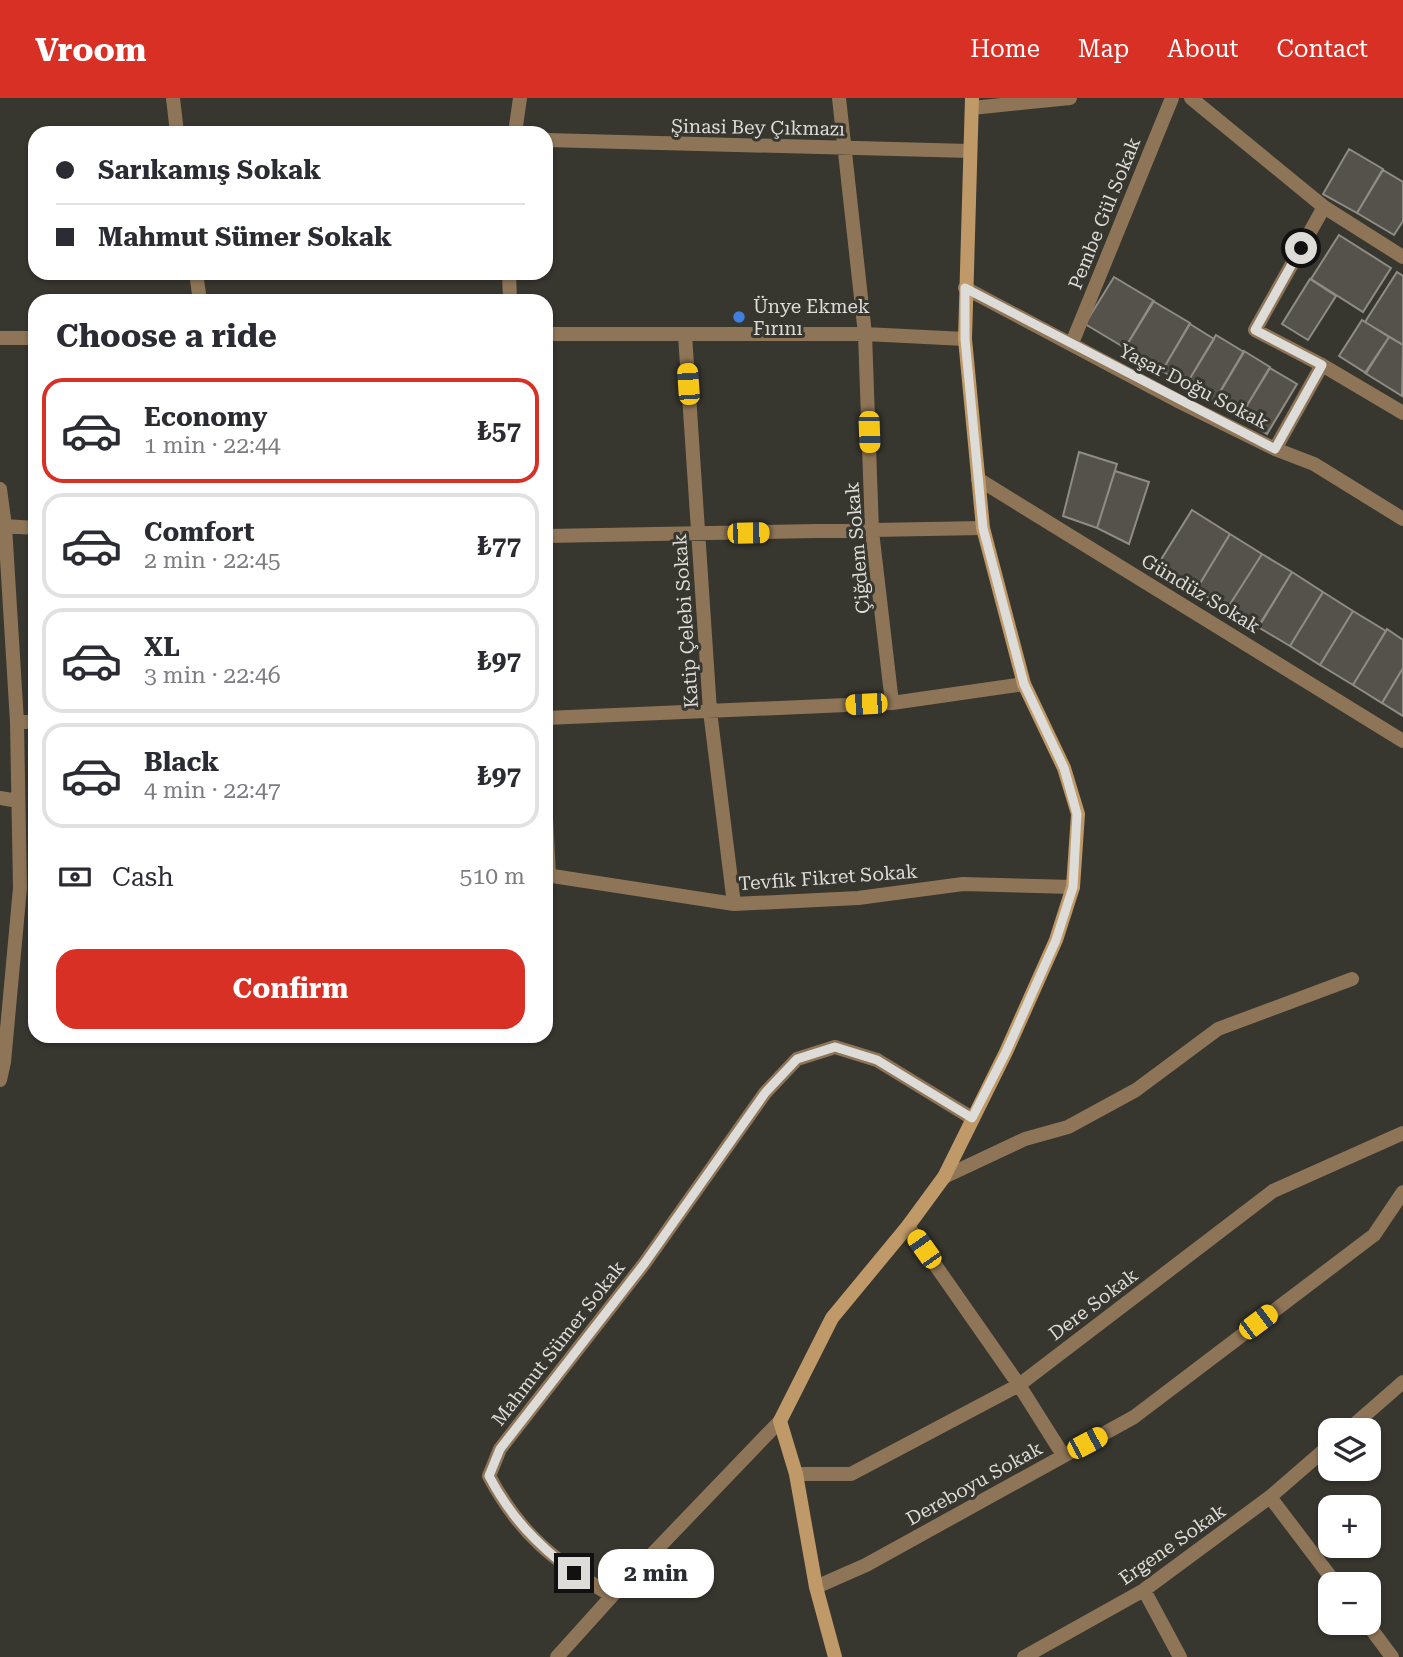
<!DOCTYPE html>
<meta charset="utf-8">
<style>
body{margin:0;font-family:"Roboto Serif",serif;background:#f2f2f3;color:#2b2b33;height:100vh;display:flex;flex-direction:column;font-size:26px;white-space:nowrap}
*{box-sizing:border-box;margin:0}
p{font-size:23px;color:#7c7c81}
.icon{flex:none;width:38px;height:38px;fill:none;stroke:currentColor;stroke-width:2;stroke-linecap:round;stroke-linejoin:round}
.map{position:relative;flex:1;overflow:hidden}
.drawer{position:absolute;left:28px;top:196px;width:525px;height:749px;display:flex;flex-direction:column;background:#fff;border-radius:21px;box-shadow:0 2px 5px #0004}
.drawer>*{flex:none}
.hud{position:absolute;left:28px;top:28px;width:525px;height:154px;border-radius:21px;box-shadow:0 2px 5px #0004;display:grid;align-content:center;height:154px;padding:0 28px;background:#fff}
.buttons{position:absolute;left:1318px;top:1320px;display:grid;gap:14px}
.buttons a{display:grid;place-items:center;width:63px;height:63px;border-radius:14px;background:#fff;box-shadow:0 2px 5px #0004;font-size:35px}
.end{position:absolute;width:32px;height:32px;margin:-16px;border:9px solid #dddcd8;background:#111;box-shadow:0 0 0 4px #111}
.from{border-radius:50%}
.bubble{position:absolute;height:49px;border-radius:21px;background:#fff;box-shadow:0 2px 5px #0004;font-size:23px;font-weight:700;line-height:49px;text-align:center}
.car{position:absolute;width:21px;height:42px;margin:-21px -10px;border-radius:9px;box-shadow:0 0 5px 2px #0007;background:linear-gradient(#f5c518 24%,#345 0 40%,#f5c518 0 76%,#345 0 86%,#f5c518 0)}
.hud b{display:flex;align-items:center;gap:24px;height:66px;font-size:26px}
.hud b+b{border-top:2px solid #e1e1e2}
.hud i{width:18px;height:18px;background:#2b2b33}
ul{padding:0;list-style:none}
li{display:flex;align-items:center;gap:21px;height:105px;margin:0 14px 10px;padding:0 14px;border:4px solid #e1e1e2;border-radius:21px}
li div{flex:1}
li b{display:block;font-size:26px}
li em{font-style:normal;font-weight:700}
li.current{border-color:#d93025}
li>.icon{width:63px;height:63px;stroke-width:1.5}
h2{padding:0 28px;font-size:32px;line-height:84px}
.pay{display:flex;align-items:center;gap:18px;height:77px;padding:0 28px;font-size:26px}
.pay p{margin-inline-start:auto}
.primary-button{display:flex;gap:14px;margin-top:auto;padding:14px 28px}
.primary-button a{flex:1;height:80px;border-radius:21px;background:#d93025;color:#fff;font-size:28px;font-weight:700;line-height:80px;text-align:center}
header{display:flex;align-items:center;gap:42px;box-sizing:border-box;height:98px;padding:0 35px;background:#d93025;color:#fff}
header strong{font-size:33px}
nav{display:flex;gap:38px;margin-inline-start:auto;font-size:24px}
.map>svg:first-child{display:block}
.building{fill:#54524a;stroke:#8e8c84;stroke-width:2}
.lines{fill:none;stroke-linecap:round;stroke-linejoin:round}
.street{stroke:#8e7557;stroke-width:14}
.secondary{stroke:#bf9967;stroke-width:14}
.route{stroke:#dddcd8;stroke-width:9}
.shop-dot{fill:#3f7fe0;stroke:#37362f;stroke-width:2.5}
.labels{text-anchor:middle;stroke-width:6;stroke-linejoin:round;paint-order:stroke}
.street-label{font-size:19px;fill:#dddcd8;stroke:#37362f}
.poi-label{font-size:19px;fill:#dddcd8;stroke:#37362f;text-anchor:start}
</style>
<header>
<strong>Vroom</strong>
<nav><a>Home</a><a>Map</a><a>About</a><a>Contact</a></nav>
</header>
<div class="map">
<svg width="1403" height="1559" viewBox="0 0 1403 1559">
<rect width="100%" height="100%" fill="#37362f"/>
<path class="building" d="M1349,51L1383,71L1357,115L1323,96Z
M1383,72L1403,84V123L1394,137L1357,115Z
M1339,137L1391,170L1363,214L1311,181Z
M1397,174L1403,178V247L1365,224Z
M1114,179L1154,203L1125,250L1085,226Z
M1310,181L1336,198L1308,242L1282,226Z
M1153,203L1190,225L1162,273L1125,250Z
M1362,222L1389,239L1366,275L1339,258Z
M1190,226L1214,241L1186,287L1162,273Z
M1216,237L1244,254L1214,304L1186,287Z
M1389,239L1403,247L1402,298L1365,275Z
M1244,253L1270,269L1240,319L1214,304Z
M1270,270L1297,286L1267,336L1240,319Z
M1079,354L1117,366L1097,430L1063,418Z
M1115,373L1149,384L1129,446L1097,430Z
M1192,412L1230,436L1196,492L1157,468Z
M1230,436L1262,456L1227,511L1196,492Z
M1262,456L1292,474L1258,530L1227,511Z
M1292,474L1323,494L1290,548L1258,529Z
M1323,494L1353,513L1320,567L1290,548Z
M1353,513L1386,533L1353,587L1320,567Z
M1387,531L1403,542V570L1382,605L1353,587Z
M1403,570V618L1382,605Z"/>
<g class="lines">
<path class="street" d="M173,0L177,35
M839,0L865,236L872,433L892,605
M1191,0L1324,109L1403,159
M972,10L1070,0
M515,35L520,0
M546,42L970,53
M1324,109L1255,232L1322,267L1403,315
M196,175L200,203
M509,175L510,203
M965,190L1180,304L1275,351L1314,366L1403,421
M546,236H865L965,241
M685,237L710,613L734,806
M0,240H35
M1072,245L1172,0
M1275,351L1322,267
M978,381L1403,643
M0,391L5,428L17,624L20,790L4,964L0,982
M5,428L35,430
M546,438L983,430
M546,620L892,605L1024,586
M17,624H35
M0,700L18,703
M546,719L549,777
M546,777L734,806L858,800L963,786L1073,789
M944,1079L1025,1041L1068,1029L1136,992L1218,931L1352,881
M908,1128L1019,1287L1063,1357
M780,1323L612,1498C555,1463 521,1438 489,1378L500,1351L644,1166L765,995L797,961L835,949L877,962L972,1020
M1348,1332L1403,1284
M796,1376H851L1019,1287L1273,1093L1403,1035
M1270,1399L1336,1486
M816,1489L866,1467L1134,1319L1374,1137L1403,1094
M1144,1492L1180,1559
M1366,1524L1392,1559
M557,1559L612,1498
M1024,1559L1144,1492L1270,1399L1330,1347"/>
<path class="secondary" d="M835,1559L816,1489L796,1376L780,1323L832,1220L908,1128L944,1079L1006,954L1056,842L1073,789L1078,716L1064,670L1024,586L983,430L965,241L972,0"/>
</g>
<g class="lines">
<path class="route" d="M574,1475C537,1446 511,1420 489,1378L500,1351L644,1166L765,995L797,961L835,949L877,962L972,1020L1006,954L1056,842L1073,789L1077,716L1064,670L1024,586L983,430L965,241V190L1275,351L1322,267L1255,232L1301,150"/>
</g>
<circle class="shop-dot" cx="739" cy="219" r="7"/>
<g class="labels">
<g class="street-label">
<text transform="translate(758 29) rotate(1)" y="7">Şinasi Bey Çıkmazı</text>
<text transform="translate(1104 115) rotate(-68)" y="7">Pembe Gül Sokak</text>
<text transform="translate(1194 288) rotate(27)" y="7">Yaşar Doğu Sokak</text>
<text transform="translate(857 450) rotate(-95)" y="7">Çiğdem Sokak</text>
<text transform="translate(1201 495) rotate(31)" y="7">Gündüz Sokak</text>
<text transform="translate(685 523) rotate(-94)" y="7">Katip Çelebi Sokak</text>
<text transform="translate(828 779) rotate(-4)" y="7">Tevfik Fikret Sokak</text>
<text transform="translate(1093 1206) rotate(-37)" y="7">Dere Sokak</text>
<text transform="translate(558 1245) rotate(-52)" y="7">Mahmut Sümer Sokak</text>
<text transform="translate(974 1385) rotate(-29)" y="7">Dereboyu Sokak</text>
<text transform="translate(1172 1446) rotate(-35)" y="7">Ergene Sokak</text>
</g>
<g class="poi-label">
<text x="753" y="215">Ünye Ekmek<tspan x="753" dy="22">Fırını</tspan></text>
</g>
</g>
</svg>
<div class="buttons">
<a><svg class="icon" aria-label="layers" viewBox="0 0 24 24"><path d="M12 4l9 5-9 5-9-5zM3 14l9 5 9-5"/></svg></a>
<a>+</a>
<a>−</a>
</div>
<i class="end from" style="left:1301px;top:150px"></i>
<i class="end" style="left:574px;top:1475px"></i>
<div class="bubble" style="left:598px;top:1451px;width:116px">2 min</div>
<i class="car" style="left:688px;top:286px;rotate:356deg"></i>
<i class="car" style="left:869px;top:334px;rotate:178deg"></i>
<i class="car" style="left:748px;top:435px;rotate:89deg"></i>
<i class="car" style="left:866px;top:606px;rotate:267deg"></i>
<i class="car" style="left:924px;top:1151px;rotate:325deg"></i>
<i class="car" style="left:1258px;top:1224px;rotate:53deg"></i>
<i class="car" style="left:1087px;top:1345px;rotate:62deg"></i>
<div class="hud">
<b><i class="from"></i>Sarıkamış Sokak</b>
<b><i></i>Mahmut Sümer Sokak</b>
</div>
<section class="drawer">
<h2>Choose a ride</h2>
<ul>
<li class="current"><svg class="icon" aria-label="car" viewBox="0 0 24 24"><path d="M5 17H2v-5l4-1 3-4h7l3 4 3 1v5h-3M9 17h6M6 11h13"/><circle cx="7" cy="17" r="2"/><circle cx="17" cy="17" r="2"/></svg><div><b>Economy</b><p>1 min · 22:44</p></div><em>₺57</em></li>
<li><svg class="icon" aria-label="car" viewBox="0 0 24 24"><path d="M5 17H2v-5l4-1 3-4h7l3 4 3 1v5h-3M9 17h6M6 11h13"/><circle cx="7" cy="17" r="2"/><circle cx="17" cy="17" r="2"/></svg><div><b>Comfort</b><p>2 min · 22:45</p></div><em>₺77</em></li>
<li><svg class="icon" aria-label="car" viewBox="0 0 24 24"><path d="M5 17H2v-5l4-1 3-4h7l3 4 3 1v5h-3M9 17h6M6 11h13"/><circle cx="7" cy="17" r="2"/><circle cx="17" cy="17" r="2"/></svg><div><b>XL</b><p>3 min · 22:46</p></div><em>₺97</em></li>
<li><svg class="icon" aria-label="car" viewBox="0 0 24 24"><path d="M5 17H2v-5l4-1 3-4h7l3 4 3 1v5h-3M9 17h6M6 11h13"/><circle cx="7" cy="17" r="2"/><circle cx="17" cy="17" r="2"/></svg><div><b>Black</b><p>4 min · 22:47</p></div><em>₺97</em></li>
</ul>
<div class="pay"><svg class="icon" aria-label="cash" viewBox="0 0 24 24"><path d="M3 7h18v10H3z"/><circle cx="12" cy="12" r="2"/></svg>Cash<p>510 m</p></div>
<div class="primary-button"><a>Confirm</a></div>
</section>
</div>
